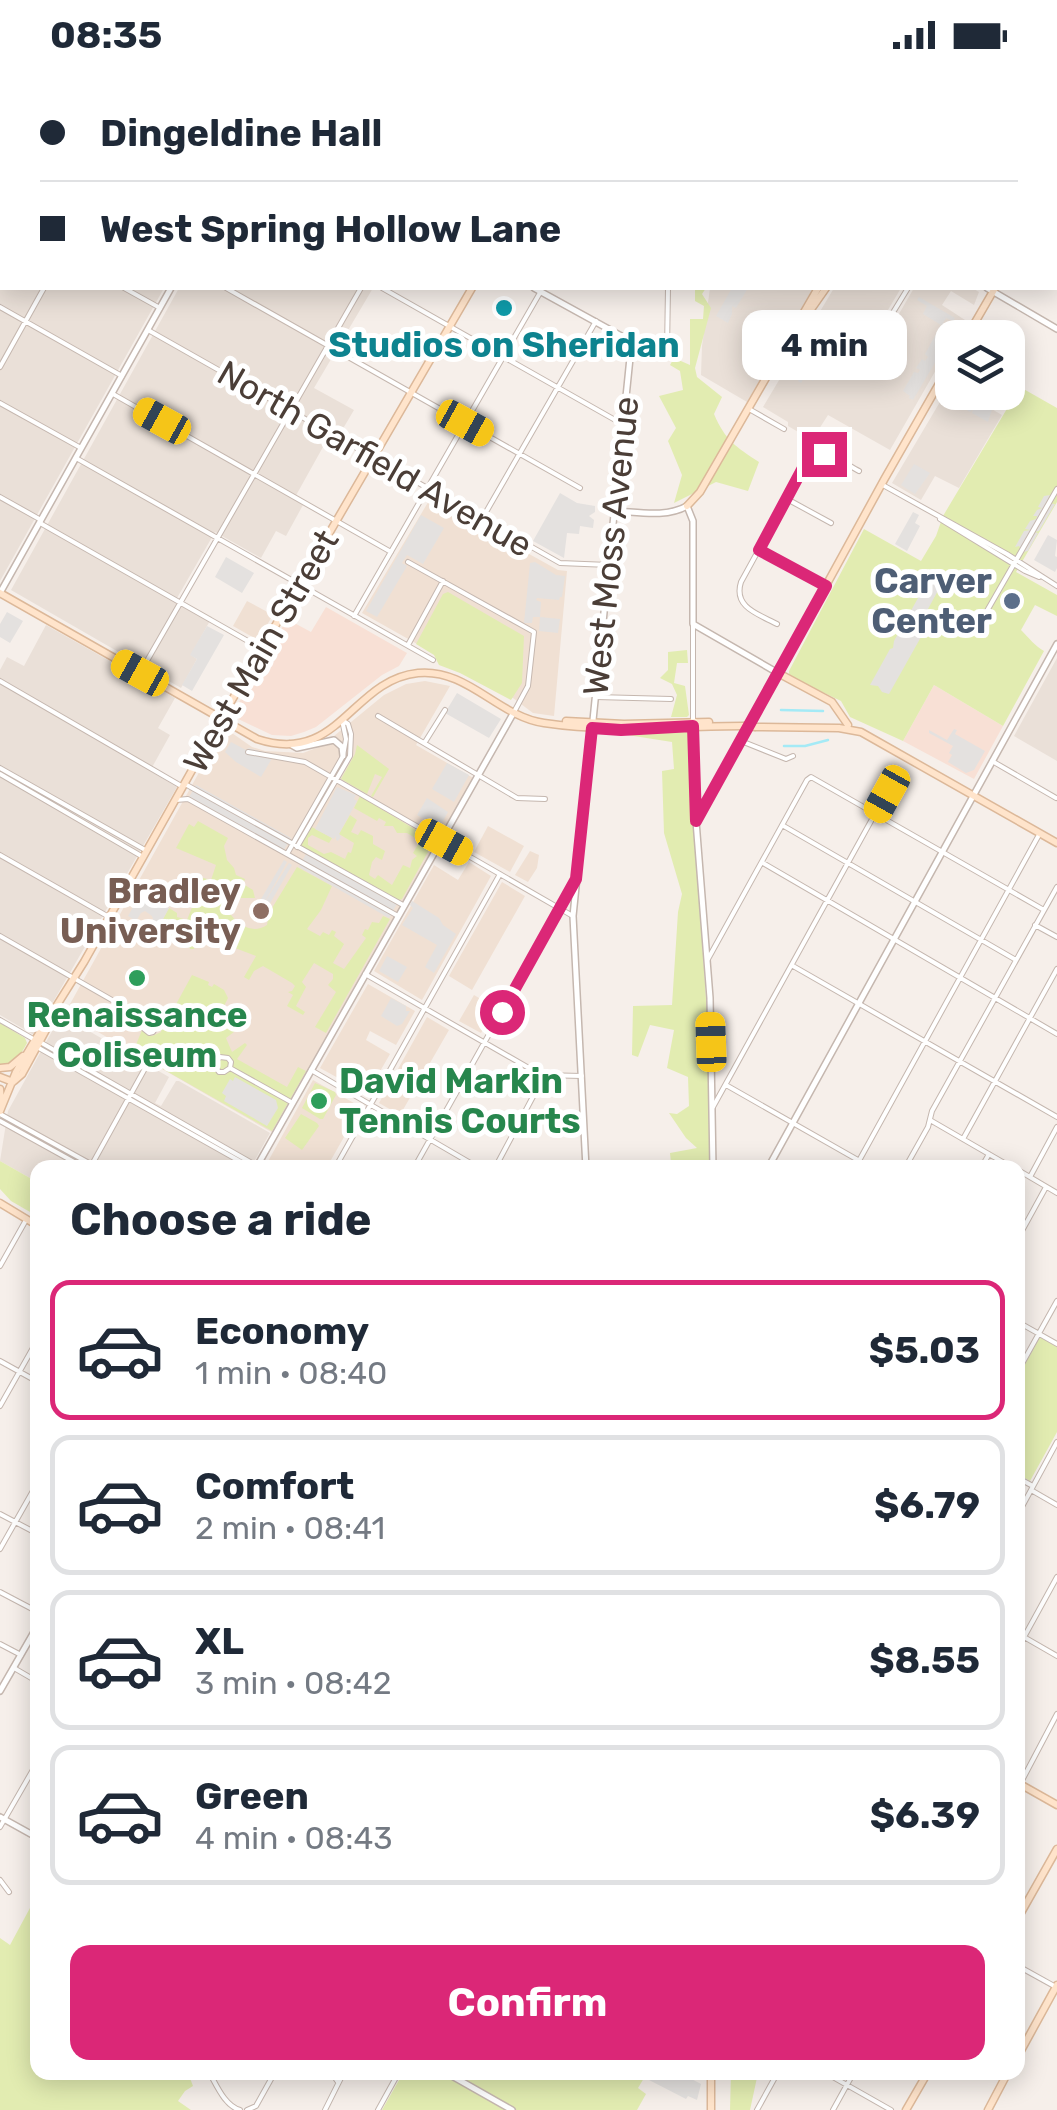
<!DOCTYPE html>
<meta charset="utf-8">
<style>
body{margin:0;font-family:Rubik,sans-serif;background:#f6f6f7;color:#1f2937;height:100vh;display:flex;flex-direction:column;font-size:38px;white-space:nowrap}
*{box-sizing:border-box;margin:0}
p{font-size:32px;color:#747a83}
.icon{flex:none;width:55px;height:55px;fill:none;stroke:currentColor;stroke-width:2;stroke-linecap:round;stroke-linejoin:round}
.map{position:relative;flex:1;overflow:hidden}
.panel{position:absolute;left:30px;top:1090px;width:995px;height:920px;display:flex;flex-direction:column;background:#fff;border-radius:20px;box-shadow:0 5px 25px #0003}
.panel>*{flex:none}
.hud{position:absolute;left:0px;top:0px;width:1058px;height:220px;box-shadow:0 5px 25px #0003;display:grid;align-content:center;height:220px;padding:0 40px;background:#fff}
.buttons{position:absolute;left:935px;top:250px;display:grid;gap:20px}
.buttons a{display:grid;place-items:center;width:90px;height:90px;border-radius:20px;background:#fff;box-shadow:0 5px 25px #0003;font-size:50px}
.end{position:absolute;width:45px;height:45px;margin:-22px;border:12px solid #db2777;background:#fff;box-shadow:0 0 0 5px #fff}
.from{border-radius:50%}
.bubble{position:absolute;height:70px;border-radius:20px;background:#fff;box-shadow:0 5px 25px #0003;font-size:32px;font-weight:700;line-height:70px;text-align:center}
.car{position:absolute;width:30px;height:60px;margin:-30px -15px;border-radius:12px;box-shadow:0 0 8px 2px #0007;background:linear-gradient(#f5c518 24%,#345 0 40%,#f5c518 0 76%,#345 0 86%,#f5c518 0)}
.hud b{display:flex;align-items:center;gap:35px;height:95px;font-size:38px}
.hud b+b{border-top:2px solid #e0e1e3}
.hud i{width:25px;height:25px;background:#1f2937}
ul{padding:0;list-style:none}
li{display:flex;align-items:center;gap:30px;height:140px;margin:0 20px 15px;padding:0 20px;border:5px solid #e0e1e3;border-radius:20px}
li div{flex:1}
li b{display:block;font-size:38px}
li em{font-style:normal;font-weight:700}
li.on{border-color:#db2777}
li>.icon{width:90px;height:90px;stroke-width:1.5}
h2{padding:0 40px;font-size:45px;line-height:120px}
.primary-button{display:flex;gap:20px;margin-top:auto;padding:20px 40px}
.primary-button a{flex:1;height:115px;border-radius:20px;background:#db2777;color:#fff;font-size:40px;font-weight:700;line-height:115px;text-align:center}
.status{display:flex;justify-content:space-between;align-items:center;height:70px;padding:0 50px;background:#fff;direction:ltr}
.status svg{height:28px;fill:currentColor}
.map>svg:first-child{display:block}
.residential{fill:#eae0d8}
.commercial{fill:#f8e0d5}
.education{fill:#f0e0d3}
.green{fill:#e2ecb1}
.parking{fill:#e4e1df}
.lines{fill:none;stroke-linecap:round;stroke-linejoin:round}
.stream{stroke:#a4eaf6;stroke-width:2.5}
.minor-casing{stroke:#c5b7af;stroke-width:6}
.tertiary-casing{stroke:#c5b7af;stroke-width:8}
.secondary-casing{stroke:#dcb899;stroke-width:9}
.motorway-casing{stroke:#e87432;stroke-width:11}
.minor{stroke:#fff;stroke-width:4}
.tertiary{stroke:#fff;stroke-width:5}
.secondary{stroke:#ffe4cb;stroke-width:6}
.motorway{stroke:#ffa66c;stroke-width:9}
.secondary-bridge-casing{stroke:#dcb899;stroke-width:9;stroke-linecap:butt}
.secondary-bridge{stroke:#ffe4cb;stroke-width:6}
.route{stroke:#db2777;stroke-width:12}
.culture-dot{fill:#0f9aa8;stroke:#fff;stroke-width:4}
.service-dot{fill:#5c6f8a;stroke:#fff;stroke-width:4}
.education-dot{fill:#8d6e63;stroke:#fff;stroke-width:4}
.leisure-dot{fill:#2e9e5b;stroke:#fff;stroke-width:4}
.labels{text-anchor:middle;stroke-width:10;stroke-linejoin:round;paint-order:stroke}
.culture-label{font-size:35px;font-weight:bold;fill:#0d838f;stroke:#fff}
.street-label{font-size:35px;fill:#4b3e37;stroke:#fff}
.service-label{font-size:35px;font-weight:bold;fill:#4e5e75;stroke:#fff;text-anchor:end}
.education-label{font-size:35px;font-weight:bold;fill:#785e54;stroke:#fff;text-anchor:end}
.leisure-label{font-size:35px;font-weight:bold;fill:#27864d;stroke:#fff}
</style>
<div class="status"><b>08:35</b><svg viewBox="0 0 49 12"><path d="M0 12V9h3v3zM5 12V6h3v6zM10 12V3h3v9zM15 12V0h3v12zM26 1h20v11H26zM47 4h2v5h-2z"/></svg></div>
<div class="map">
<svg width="1057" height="2040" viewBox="0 0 1057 2040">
<rect width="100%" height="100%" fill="#f6efea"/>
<path class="residential" d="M2,151V218H164L0,511V156Z
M179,218H373L314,318L354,340L341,362L333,359L294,429L303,435L286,466L276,461L261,488L215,462L177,528L212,547L191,585L197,589L181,618L11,520Z
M710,218H813L747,332L701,305L702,276Z
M834,218H901L875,262L885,268L914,218H972L979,222L974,235L951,221L942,235L965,250L955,267L952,268V272L890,380L828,345L812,370L788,356V352L763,337Z
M950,315L952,316V322L964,323L1002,345L959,418L935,406L921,430L892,413Z
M46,555L175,628L158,658L170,665L150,701L177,717L34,965L0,945V600L7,587L24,596Z
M1057,588V691L1014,666Z
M61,945L169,1007L155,1033L161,1036L176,1011H179L270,1063L251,1097L38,1098L37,1112L0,1091L8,1041Z"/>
<path class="commercial" d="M326,537L407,583L399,596L382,605L316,657L304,662L291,666L272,665L234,647L233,643L287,549L311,562Z
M934,615L1003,656L974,709L903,671Z"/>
<path class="education" d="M430,429L558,500L567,501L554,646L533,643L513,628L362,543Z
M247,531L273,545L258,570L233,556Z
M425,611L450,616L416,675L475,709L275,1064L65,943L221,663L229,661L252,677L265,681L303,683L327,674H334L337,668L334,666L384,625L406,614Z
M488,756L524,776L510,802L474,782Z
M530,781L539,785L537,798L528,812L515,805Z
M469,792L491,806L422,930L374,901L434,795L458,810Z
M502,812L525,826L472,920L449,906Z
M368,914L415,941L396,975L370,961L366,970L390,984L367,1024L320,998Z
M474,925L496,938L481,963L459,951Z
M427,947L449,960L400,1045L379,1033Z
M313,1010L361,1037L327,1097L271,1098L266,1095Z"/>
<path class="green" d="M695,218H706L702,224L711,238L695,298L697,307L722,327L714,344C725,370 736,377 759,392L748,421L716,412L674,433L682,405L668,371L676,358L659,326L683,320L680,301L670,295L674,288L690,295V249H703L704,236L695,231Z
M1020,317L1057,338V432L1016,502L1057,525V546L1035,535L1021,560C1029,568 1035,576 1044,581L1003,656L934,615L903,671L850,647L841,631L789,606V601L864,459L921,491L936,466L943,446Z
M448,522L524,566L522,613L511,630L460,603L439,595L434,585L416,574L443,524Z
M687,580L688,593H677L674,613L685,616L689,645L687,647H671L677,625L672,614L660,608L668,600V582Z
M688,660L711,1003V1097H691V1094L671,1093L670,1083L697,1078L686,1068L669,1043L677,1044L689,1036L688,1007L667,998L674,960L650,955L638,987L632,985L633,936L672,935L678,842L682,824L664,763L662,701L674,699L672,672L621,664Z
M357,675L389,699L373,727L371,726L382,707L375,704L367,724L341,709L355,684Z
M360,726L434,771L402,829L399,830L299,775L310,756L332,768L329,773L312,765L308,768V775L324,784L331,782L345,789L348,782L351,783L354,773L339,764L350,745L357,750L351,762L358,765L361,760L373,766V774L385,781L382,790L376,787L372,792L369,805L375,809L378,805L392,815L403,795L410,798L412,790L417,786L413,783L420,771L407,763H397L393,756H384L386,752L379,748L377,751L354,738Z
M198,751L228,768L224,776L227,790L234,798L236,805L245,809L243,814L253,820L255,828H241L232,835L231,845C240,856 253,864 267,855L269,843L297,797L332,816L321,840L307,859L320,866L323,862L329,865L332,860L336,862L334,866L344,874L333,893L344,899L366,868L362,865L365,859L368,860L372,852L379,853L383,846L390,849L326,963L315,957L336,922L328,915L333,909V904L314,893L302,912L306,917L296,936L305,942L303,945L287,936L293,925L288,922L292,921L295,916L292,913L263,896L254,901L249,910L244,907L256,886L235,878L237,869L208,854L194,879H190L185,866L170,870L156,862L169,838L177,843V847L187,850L195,830L187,817L190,813H192L196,806L211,810L216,795L176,778L189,754L194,757Z
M192,905L209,912L208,915L212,917L214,914L224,920L228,928L222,940L242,951L243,955L226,968L232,982L245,973L247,975L237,989L287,1017L298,997L306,1001L272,1061L133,982L142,960L152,966L161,962L163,953L158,946L159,944L168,949Z
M0,953L25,968L27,973C21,985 14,994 0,997Z
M315,1013L335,1022L336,1025L323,1049H320L302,1038Z
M301,1044L317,1053L319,1056L302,1080L285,1068Z
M0,1091L37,1112V1146L11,1131L0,1119Z
M1040,1267L1057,1277V1362L1030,1411L1018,1404V1307Z
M37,1825L38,2002L188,2003L193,2016L185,2021L178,2031L191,2040H0V1868L10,1875Z
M403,2003H647L638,2018L646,2024L637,2040H382Z
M731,2003H758L750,2040H730Z"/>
<path class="parking" d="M732,218H748L736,238L732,236V244L728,253L716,246Z
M919,227L955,248L953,251L946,248L942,255L949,259L952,255L955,257L944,275L941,274L939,276L943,279L913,330L909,328L910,326L903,321L914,302L918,303L920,300L916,298L922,289L925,291L928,287L925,284L941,255L923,244L927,236L917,230Z
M824,265L828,267L826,271L834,275L813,311L805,306L801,313L798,311L809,292L813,293L815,289L812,287Z
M969,323H984V324L989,323L996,327L988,352L972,343L973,339L970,342L951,331L953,328L963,333Z
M914,394L930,403L915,424L901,415Z
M560,423L577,433L595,436V442L589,446L594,450L593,458L580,456L579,464L567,463L564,488L533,471Z
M1050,425L1046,433L1055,434L1039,461L1034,462L1038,463L1028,481L1023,482L1019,476L1015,477L1024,461L1030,460L1025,459L1030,451L1036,449L1037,446H1033L1037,440L1042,438L1038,437L1044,426Z
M913,442L919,445L915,453L920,456L907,481L895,474Z
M421,445L444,458L423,494L407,485L402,493L407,496L377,547L366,541Z
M1048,465L1057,470L1055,486L1057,487V498L1055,502L1034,490Z
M226,487L254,503L242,523L215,507Z
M535,492L556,505L565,506L562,527H560L559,530L537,528L536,530L541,532L540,547L560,549L558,563L539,561L540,547H533L532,553H524L530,493Z
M932,503H936V510L940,517L917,559L921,567L889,624L882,622L878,616L870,615L890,579L893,578L894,571Z
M7,542L23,551L10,573L0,567V554Z
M207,556L224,565L192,621L182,615L197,589L190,585Z
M457,623L501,649L489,668L445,643Z
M954,659L957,660L955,664L985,681L974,700L966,703L948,692L952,685L949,683L953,676L929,663V660L947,670Z
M231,672L246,680L249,678L274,685L261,707L236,692L225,682Z
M447,693L469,705L454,732L432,719Z
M196,715L291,768L282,783L188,729Z
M337,717L356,725L354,729L357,731L339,764L341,767L338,771L336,770V766L334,769L315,759Z
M427,728L448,742L439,758L417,745Z
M307,782L398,832L389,848L299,797Z
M284,790L287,792L263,835L289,793L292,795L264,844L255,839Z
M144,824L169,838L156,862L148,858L153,849L152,846L145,841L141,843L136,851L128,846L136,832L139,833Z
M412,831L439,848L443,855L456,864L434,903L425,897L437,875L402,855L413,838L410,835Z
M387,886L407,897L398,912L379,901Z
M391,928L406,936V941H410L402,954L397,956L381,946Z
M235,1007L276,1030L278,1038L267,1056L224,1031L226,1026L222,1023L230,1009L233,1011Z
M653,2003H680L701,2014L697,2030L688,2026L686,2029L649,2010Z"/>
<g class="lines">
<path class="stream" d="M781,640L823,641
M784,676H805L828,670"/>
<defs>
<path id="minor" d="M307,0L311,2
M484,0L488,2
M630,0L632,2
M188,2L189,0
M195,2L197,0
M391,2L392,0
M1032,2L1034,0
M0,148L2,150
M124,218L160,238
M226,218L580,418
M382,218L624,355
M0,237L122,306
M148,260L560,493L609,495
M881,262L908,218
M635,274C645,279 657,291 667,280L668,218
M0,297L44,218
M113,324L391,482
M0,333L81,378
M749,339L784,359
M76,388L433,590
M881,414L1007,484L1057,516
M0,427L41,450
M787,429L831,453
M482,449L596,251
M940,449L1025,501L1039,507
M40,453L262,579
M760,480L826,516
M408,492L534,562L528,616L514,642
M354,546L541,221
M693,554V649L696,652
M777,554C758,544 733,537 741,512L808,390C826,377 842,392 859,401
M976,560L1057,419
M408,575L443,511
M140,603L361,218
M0,611L183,717
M596,627L671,629
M378,646L517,728L545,729
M693,657L696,747
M741,671L786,689L793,686
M425,672L445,640
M248,682L305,692L571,845
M992,691L1056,728
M0,698L147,781
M0,704L143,787
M185,714L403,835
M176,730L188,729L398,846
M782,755L1016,890
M297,777L350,686L351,664L348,654L342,650
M287,784L343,686L346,669L342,650
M0,785L109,847
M763,793L1057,964
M1035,855L1057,867
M0,866L147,950H154L157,956L153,962L149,963L144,959L143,955L147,950
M708,889L807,710L811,707L1044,840
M793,896L1057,1047
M365,904L541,1005L582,1006
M0,950L35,970
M40,972L252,1093V1096L255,1097
M37,977L250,1097
M230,998L224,1002H219L215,996L216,991L220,987L228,988L231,992L230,998L291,1032
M311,1000L479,1098
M726,1015L872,1098
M713,1037L897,704
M0,1044L98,1098
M930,1050L1013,1098
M0,1051L85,1098
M963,1069L1057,899
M90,1098L148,993
M335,1098L500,804
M414,1098L576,809
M495,1098L544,1006
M855,1098L1040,763
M905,1098L928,1057L932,1041L1057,817
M981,1098L989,1084
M1018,1100L1057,1123
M1030,1107L1057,1057
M1018,1168L1046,1117
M0,1196L26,1150
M1018,1252L1057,1274
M0,1291L38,1312
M1018,1301L1057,1231
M0,1336L38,1269
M1018,1408L1031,1415
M1031,1420L1057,1435
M0,1444L38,1464
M1018,1444L1057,1372
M0,1479L38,1412
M0,1522L38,1542
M1024,1567L1057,1586
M0,1574L21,1585
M1018,1578L1057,1507
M14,1598L38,1612
M1018,1718L1057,1644
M0,1757L38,1691
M0,1810L9,1822
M1018,1896L1056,1917
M209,2002C217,2016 225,2036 240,2040
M331,2002L338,2012
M824,2002L891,2040
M247,2040L256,2036L275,2002
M325,2040L344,2002
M378,2040L399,2002
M757,2040L778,2002
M833,2040L854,2002"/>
<path id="tertiary" d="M292,2L294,0
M534,218L634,273L631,278L573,846L586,1098
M987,218L1057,259
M615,441C638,442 666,448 687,436L693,451V554L778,603L696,751L710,928L713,1098
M0,523L171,218
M290,674L297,678L334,670L342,677L343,686
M256,1098L514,642
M768,1098L1057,574
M0,1621L38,1555
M0,1747L38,1768
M445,2002L512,2040"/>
<path id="secondary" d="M154,0L159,2
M595,2L596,0
M943,2L944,0
M952,2L954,0
M1055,115L1057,112
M805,248L826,218
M966,268L995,218
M687,436L700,422L818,218
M0,523L257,669C339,696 351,610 418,603C467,598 499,647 544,653C610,663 676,656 743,656
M566,651L624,654L709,652
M848,655L832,632L778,603L885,408L952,291
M756,657L839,658L861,662L1057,773
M0,998L10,997L23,986
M0,1007L13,1012
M14,1011L22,1004L47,958
M0,1019L1,1034
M0,1041L16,1002L35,970L84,892L218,654L472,218
M0,1133L38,1156
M1018,1713L1057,1735
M1018,1848L1057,1779
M1018,1986L1057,1915
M711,2040V2002
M906,2040L928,2002
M988,2040L1008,2002"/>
<path id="motorway" d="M12,2L14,0
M0,16L2,13"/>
</defs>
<use href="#minor" class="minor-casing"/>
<use href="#tertiary" class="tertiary-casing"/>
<use href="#secondary" class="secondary-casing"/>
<use href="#motorway" class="motorway-casing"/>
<use href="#minor" class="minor"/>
<use href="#tertiary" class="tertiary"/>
<use href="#secondary" class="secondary"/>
<use href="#motorway" class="motorway"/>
<defs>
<path id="secondary-bridge" d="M743,656L756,657"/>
</defs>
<use href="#secondary-bridge" class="secondary-bridge-casing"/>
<use href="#secondary-bridge" class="secondary-bridge"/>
</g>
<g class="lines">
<path class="route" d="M502,942L576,809L592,658L621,660L693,656L696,751L826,516L759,480L805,394L814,386L824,384"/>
</g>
<circle class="culture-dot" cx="504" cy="238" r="10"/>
<circle class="service-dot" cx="1012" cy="531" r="10"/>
<circle class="education-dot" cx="261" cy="841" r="10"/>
<g class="leisure-dot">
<circle cx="137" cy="908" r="10"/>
<circle cx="319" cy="1031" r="10"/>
</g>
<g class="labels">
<g class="culture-label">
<text x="504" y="287">Studios on Sheridan</text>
</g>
<g class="street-label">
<text transform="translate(375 389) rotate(30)" y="12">North Garfield Avenue</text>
<text transform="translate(611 476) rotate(-84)" y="12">West Moss Avenue</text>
<text transform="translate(261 581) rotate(-60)" y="12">West Main Street</text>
</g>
<g class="service-label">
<text x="992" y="523">Carver<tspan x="992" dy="40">Center</tspan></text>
</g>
<g class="education-label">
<text x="241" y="833">Bradley<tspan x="241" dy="40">University</tspan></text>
</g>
<g class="leisure-label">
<text x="137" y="957">Renaissance<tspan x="137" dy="40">Coliseum</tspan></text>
<text x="339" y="1023" text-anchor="start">David Markin<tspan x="339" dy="40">Tennis Courts</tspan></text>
</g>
</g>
</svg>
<div class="buttons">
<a><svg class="icon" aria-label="layers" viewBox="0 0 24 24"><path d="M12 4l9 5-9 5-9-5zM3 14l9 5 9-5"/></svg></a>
</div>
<i class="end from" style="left:502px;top:942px"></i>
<i class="end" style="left:824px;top:384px"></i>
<div class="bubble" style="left:742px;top:240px;width:165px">4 min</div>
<i class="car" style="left:162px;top:351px;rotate:299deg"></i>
<i class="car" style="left:465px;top:353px;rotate:119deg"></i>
<i class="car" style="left:140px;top:603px;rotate:299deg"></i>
<i class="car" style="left:887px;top:724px;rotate:209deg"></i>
<i class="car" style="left:444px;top:772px;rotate:119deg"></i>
<i class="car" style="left:711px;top:972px;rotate:358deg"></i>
<div class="hud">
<b><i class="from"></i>Dingeldine Hall</b>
<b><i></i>West Spring Hollow Lane</b>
</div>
<section class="panel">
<h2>Choose a ride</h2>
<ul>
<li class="on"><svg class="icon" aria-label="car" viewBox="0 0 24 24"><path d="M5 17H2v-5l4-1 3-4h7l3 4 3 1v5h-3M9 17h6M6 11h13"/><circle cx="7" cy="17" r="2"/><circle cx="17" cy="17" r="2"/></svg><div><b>Economy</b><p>1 min · 08:40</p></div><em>$5.03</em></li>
<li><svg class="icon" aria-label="car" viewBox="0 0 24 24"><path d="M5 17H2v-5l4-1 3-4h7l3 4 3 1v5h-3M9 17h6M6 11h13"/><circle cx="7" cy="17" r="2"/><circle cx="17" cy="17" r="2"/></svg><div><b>Comfort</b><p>2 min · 08:41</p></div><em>$6.79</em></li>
<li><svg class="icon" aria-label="car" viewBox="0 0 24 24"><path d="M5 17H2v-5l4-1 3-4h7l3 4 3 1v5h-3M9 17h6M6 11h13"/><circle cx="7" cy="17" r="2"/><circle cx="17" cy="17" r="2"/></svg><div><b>XL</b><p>3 min · 08:42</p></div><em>$8.55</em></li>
<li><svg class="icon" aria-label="car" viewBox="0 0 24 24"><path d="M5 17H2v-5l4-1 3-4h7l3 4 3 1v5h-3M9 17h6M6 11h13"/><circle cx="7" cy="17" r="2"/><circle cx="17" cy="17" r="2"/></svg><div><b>Green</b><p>4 min · 08:43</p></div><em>$6.39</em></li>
</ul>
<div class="primary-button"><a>Confirm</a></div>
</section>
</div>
